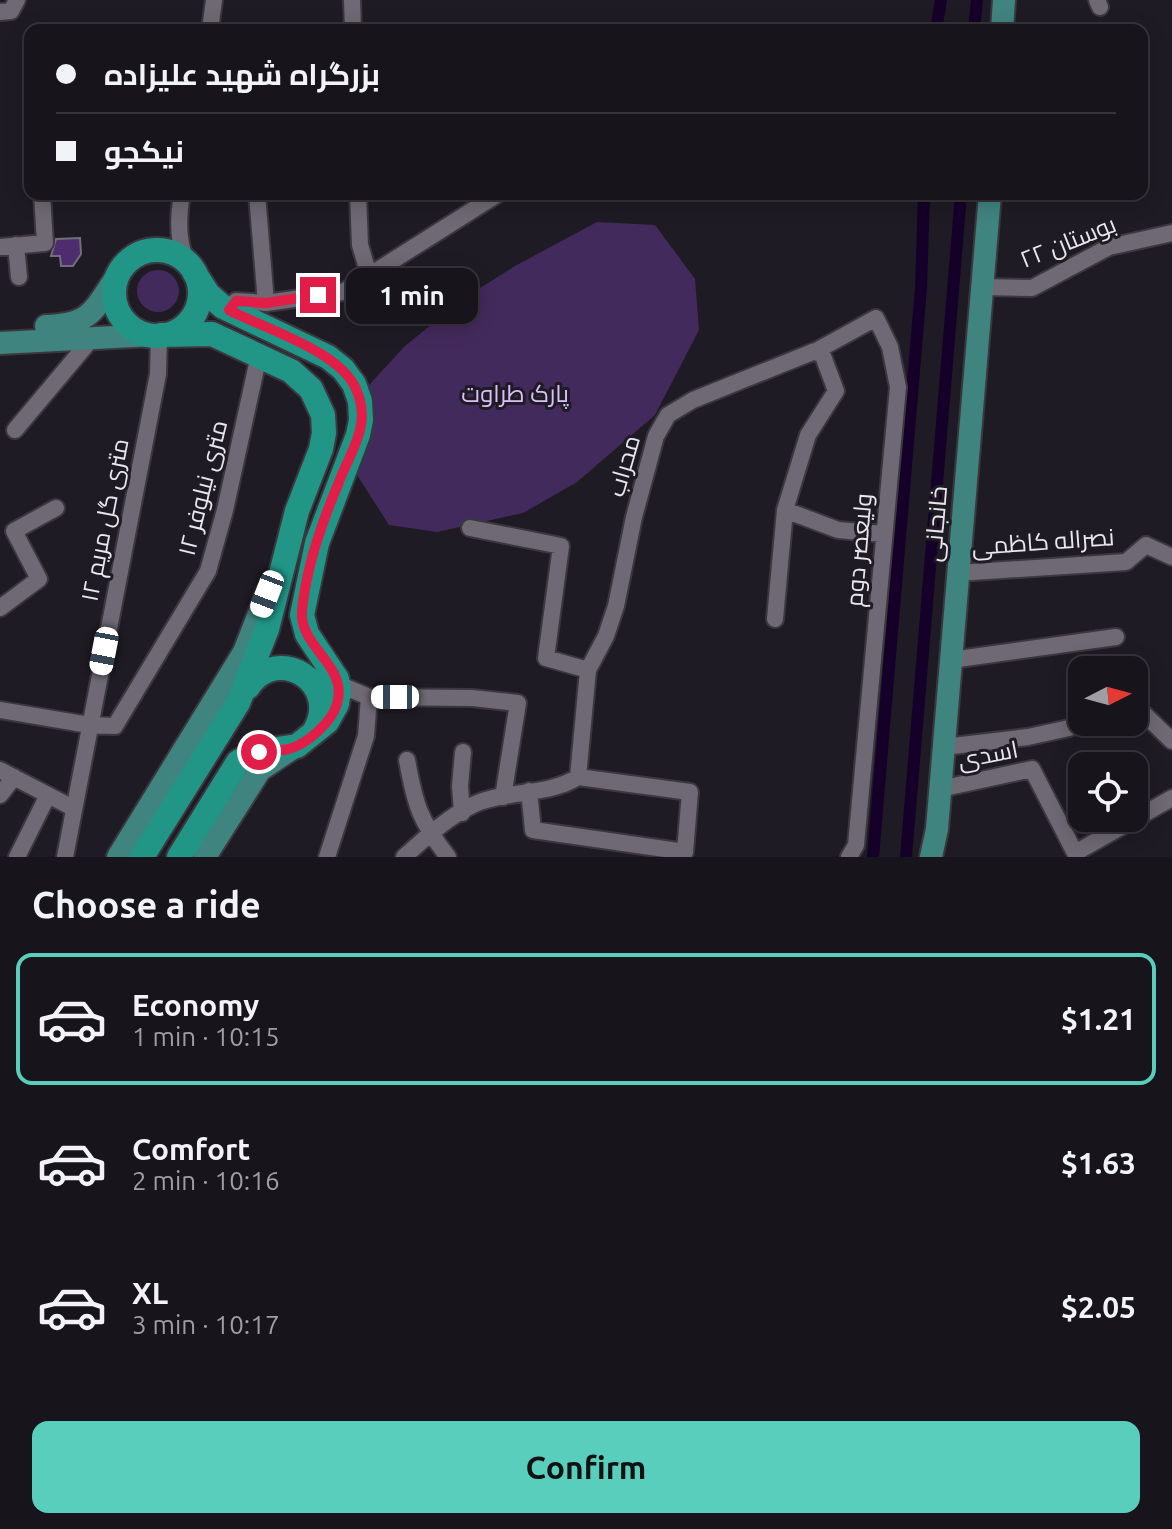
<!DOCTYPE html>
<meta charset="utf-8">
<style>
body{margin:0;font-family:Ubuntu,Cairo,sans-serif;background:#242128;color:#f1f3f6;height:100vh;display:flex;flex-direction:column;font-size:30px;white-space:nowrap}
*{box-sizing:border-box;margin:0}
p{font-size:26px;color:#9e9ea3}
.icon{flex:none;width:44px;height:44px;fill:none;stroke:currentColor;stroke-width:2;stroke-linecap:round;stroke-linejoin:round}
.map{position:relative;height:857px;overflow:hidden}
.side{display:flex;flex-direction:column;background:#17141b;flex:1}
.side>*{flex:none}
.top-card{position:absolute;left:24px;top:24px;width:1124px;height:176px;border-radius:16px;box-shadow:0 4px 20px #0003,0 0 0 2px #36333a;display:grid;align-content:center;height:176px;padding:0 32px;background:#17141b}
.needle{width:52px;rotate:84deg}
.controls{position:absolute;left:1068px;top:656px;display:grid;gap:16px}
.controls a{display:grid;place-items:center;width:80px;height:80px;border-radius:16px;background:#17141b;box-shadow:0 4px 20px #0003,0 0 0 2px #36333a;font-size:40px}
.end{position:absolute;width:36px;height:36px;margin:-18px;border:10px solid #e11d48;background:#fff;box-shadow:0 0 0 4px #fff}
.from{border-radius:50%}
.bubble{position:absolute;height:56px;border-radius:16px;background:#17141b;box-shadow:0 4px 20px #0003,0 0 0 2px #36333a;font-size:26px;font-weight:600;line-height:56px;text-align:center}
.car{position:absolute;width:24px;height:48px;margin:-24px -12px;border-radius:10px;box-shadow:0 0 6px 2px #0007;background:linear-gradient(#fff 24%,#345 0 40%,#fff 0 76%,#345 0 86%,#fff 0)}
.top-card b{display:flex;align-items:center;gap:28px;height:76px;font-size:30px}
.top-card b+b{border-top:2px solid #36333a}
.top-card i{width:20px;height:20px;background:#f1f3f6}
ul{padding:0;list-style:none}
li{display:flex;align-items:center;gap:24px;height:132px;margin:0 16px 12px;padding:0 16px;border:4px solid transparent;border-radius:16px}
li div{flex:1}
li b{display:block;font-size:30px}
li em{font-style:normal;font-weight:600}
li.selected{border-color:#5acebd}
li>.icon{width:72px;height:72px;stroke-width:1.5}
h2{padding:0 32px;font-size:36px;line-height:96px}
.primary-button{display:flex;gap:16px;margin-top:auto;padding:16px 32px}
.primary-button a{flex:1;height:92px;border-radius:16px;background:#5acebd;color:#111;font-size:32px;font-weight:600;line-height:92px;text-align:center}
.map>svg:first-child{display:block}
.green{fill:#432a5c}
.lines{fill:none;stroke-linecap:round;stroke-linejoin:round}
.canal{stroke:#150029;stroke-width:12}
.building{fill:#4e2d6f;stroke:#736e79;stroke-width:2}
.minor-casing{stroke:#3a373e;stroke-width:20}
.major-casing{stroke:#3a373e;stroke-width:26}
.highway-casing{stroke:#3a373e;stroke-width:28}
.minor{stroke:#6e6974;stroke-width:16}
.major{stroke:#40847f;stroke-width:22}
.highway{stroke:#219687;stroke-width:24}
.route{stroke:#e11d48;stroke-width:10}
.labels{text-anchor:middle;stroke-width:6;stroke-linejoin:round;paint-order:stroke}
.street-label{font-size:24px;fill:#e9e6ec;stroke:#1f1b24}
.park-label{font-size:24px;fill:#d9bff9;stroke:#1f1b24}
</style>
<div class="map">
<svg width="1172" height="857" viewBox="0 0 1172 857">
<rect width="100%" height="100%" fill="#1f1b24"/>
<path class="green" d="M597,222L655,225L695,279L699,330L655,415L577,482L523,513L437,532L389,525L350,464L357,398L405,346L464,298L515,266Z
M137 291a21 21 0 1 1 42 0a21 21 0 1 1-42 0Z"/>
<g class="lines">
<path class="canal" d="M936,30L941,0
M974,30L977,0
M873,857L921,288L924,194
M906,857L961,194"/>
</g>
<path class="building" d="M80,238L81,254L73,266H61L60,256H51L56,239Z"/>
<g class="lines">
<defs>
<path id="minor" d="M352,0L353,30
M1097,0L1100,7
M0,12L11,11L17,0
M210,30L214,0
M182,194C178,217 177,242 187,262
M257,194L266,303
M358,194L360,245L369,275
M16,245L19,277
M0,247L45,243L42,194
M982,287L1032,288L1109,247L1172,233
M229,310L236,301L266,303L343,292L498,194
M816,351L876,318L890,347L898,387L856,845L849,857
M15,430L93,337
M785,510L838,530L884,534
M470,528L561,546L546,658L588,670
M958,573L1126,562L1146,545L1172,557
M0,608L39,579L14,531L56,508
M951,660L1116,637
M338,684L369,697L472,698L518,703L503,797
M0,710L89,725L115,726L208,571L225,510L259,355
M1141,711L1172,741
M944,747L1028,737L1069,728
M407,760C415,805 420,821 448,857
M0,770L73,808
M940,789L1032,769L1075,853L1172,798
M529,791L533,830L685,852L690,792L578,777
M0,795L14,777
M462,813L460,786L463,752
M17,857L48,795
M65,857L158,374L159,335
M327,857L366,736L369,697
M404,857C425,838 449,816 475,804C507,790 548,796 578,777L588,670L606,636L616,606L634,517L656,436L668,415L693,400L815,351L823,356L836,391L808,435L785,510L775,619"/>
<path id="major" d="M1002,30L1004,0
M46,326C92,324 93,311 117,276
M0,343L153,335
M118,857L244,652L267,593
M205,857L260,770L296,746
M931,857L937,829L990,194"/>
<path id="highway" d="M114 293a43 43 0 1 1 86 0a43 43 0 1 1-86 0Z
M248,687C278,643 341,683 315,730
M142,857L238,703L267,629L297,511L321,449L324,433L323,415L311,389L291,371L212,334L161,335
M179,857L238,762L256,752L297,746L327,722L337,704L339,691L337,679L307,634L302,615L317,543L358,435L361,420L360,401L354,384L343,369L328,357L223,307L208,294L194,272"/>
</defs>
<use href="#minor" class="minor-casing"/>
<use href="#major" class="major-casing"/>
<use href="#highway" class="highway-casing"/>
<use href="#minor" class="minor"/>
<use href="#major" class="major"/>
<use href="#highway" class="highway"/>
</g>
<g class="lines">
<path class="route" d="M259,752C269,751 280,751 289,749C307,744 332,722 337,704C349,666 299,647 302,611C306,567 322,522 339,482C346,463 358,444 361,425C363,413 361,400 356,389C340,351 265,329 229,310L236,301L266,303L318,295"/>
</g>
<g class="labels">
<g class="street-label">
<text transform="translate(1068 242) rotate(-22)" y="8">بوستان ۲۲</text>
<text transform="translate(624 466) rotate(-74)" y="8">محراب</text>
<text transform="translate(203 488) rotate(-76)" y="8">۱۲ متری نیلوفر</text>
<text transform="translate(105 520) rotate(-79)" y="8">۱۲ متری گل مریم</text>
<text transform="translate(936 524) rotate(-85)" y="8">خانجانی</text>
<text transform="translate(1043 542) rotate(-4)" y="8">نصراله کاظمی</text>
<text transform="translate(859 550) rotate(-85)" y="8">ولیعصر دوم</text>
<text transform="translate(988 755) rotate(-11)" y="8">اسدی</text>
</g>
<g class="park-label">
<text x="515" y="402">پارک طراوت</text>
</g>
</g>
</svg>
<div class="controls">
<a><svg class="needle" viewBox="-14 -14 28 28"><path d="M0-13l5 13h-10z" fill="#e53935"/><path d="M0 13l5-13h-10z" fill="#9e9ea3"/></svg></a>
<a><svg class="icon" aria-label="locate" viewBox="0 0 24 24"><circle cx="12" cy="12" r="6"/><path d="M12 2v4M12 18v4M2 12h4M18 12h4"/></svg></a>
</div>
<i class="end from" style="left:259px;top:752px"></i>
<i class="end" style="left:318px;top:295px"></i>
<div class="bubble" style="left:346px;top:268px;width:132px">1 min</div>
<i class="car" style="left:267px;top:594px;rotate:201deg"></i>
<i class="car" style="left:104px;top:651px;rotate:191deg"></i>
<i class="car" style="left:395px;top:697px;rotate:270deg"></i>
<div class="top-card">
<b><i class="from"></i>بزرگراه شهید علیزاده</b>
<b><i></i>نیکجو</b>
</div>
</div>
<section class="side">
<h2>Choose a ride</h2>
<ul>
<li class="selected"><svg class="icon" aria-label="car" viewBox="0 0 24 24"><path d="M5 17H2v-5l4-1 3-4h7l3 4 3 1v5h-3M9 17h6M6 11h13"/><circle cx="7" cy="17" r="2"/><circle cx="17" cy="17" r="2"/></svg><div><b>Economy</b><p>1 min · 10:15</p></div><em>$1.21</em></li>
<li><svg class="icon" aria-label="car" viewBox="0 0 24 24"><path d="M5 17H2v-5l4-1 3-4h7l3 4 3 1v5h-3M9 17h6M6 11h13"/><circle cx="7" cy="17" r="2"/><circle cx="17" cy="17" r="2"/></svg><div><b>Comfort</b><p>2 min · 10:16</p></div><em>$1.63</em></li>
<li><svg class="icon" aria-label="car" viewBox="0 0 24 24"><path d="M5 17H2v-5l4-1 3-4h7l3 4 3 1v5h-3M9 17h6M6 11h13"/><circle cx="7" cy="17" r="2"/><circle cx="17" cy="17" r="2"/></svg><div><b>XL</b><p>3 min · 10:17</p></div><em>$2.05</em></li>
</ul>
<div class="primary-button"><a>Confirm</a></div>
</section>
